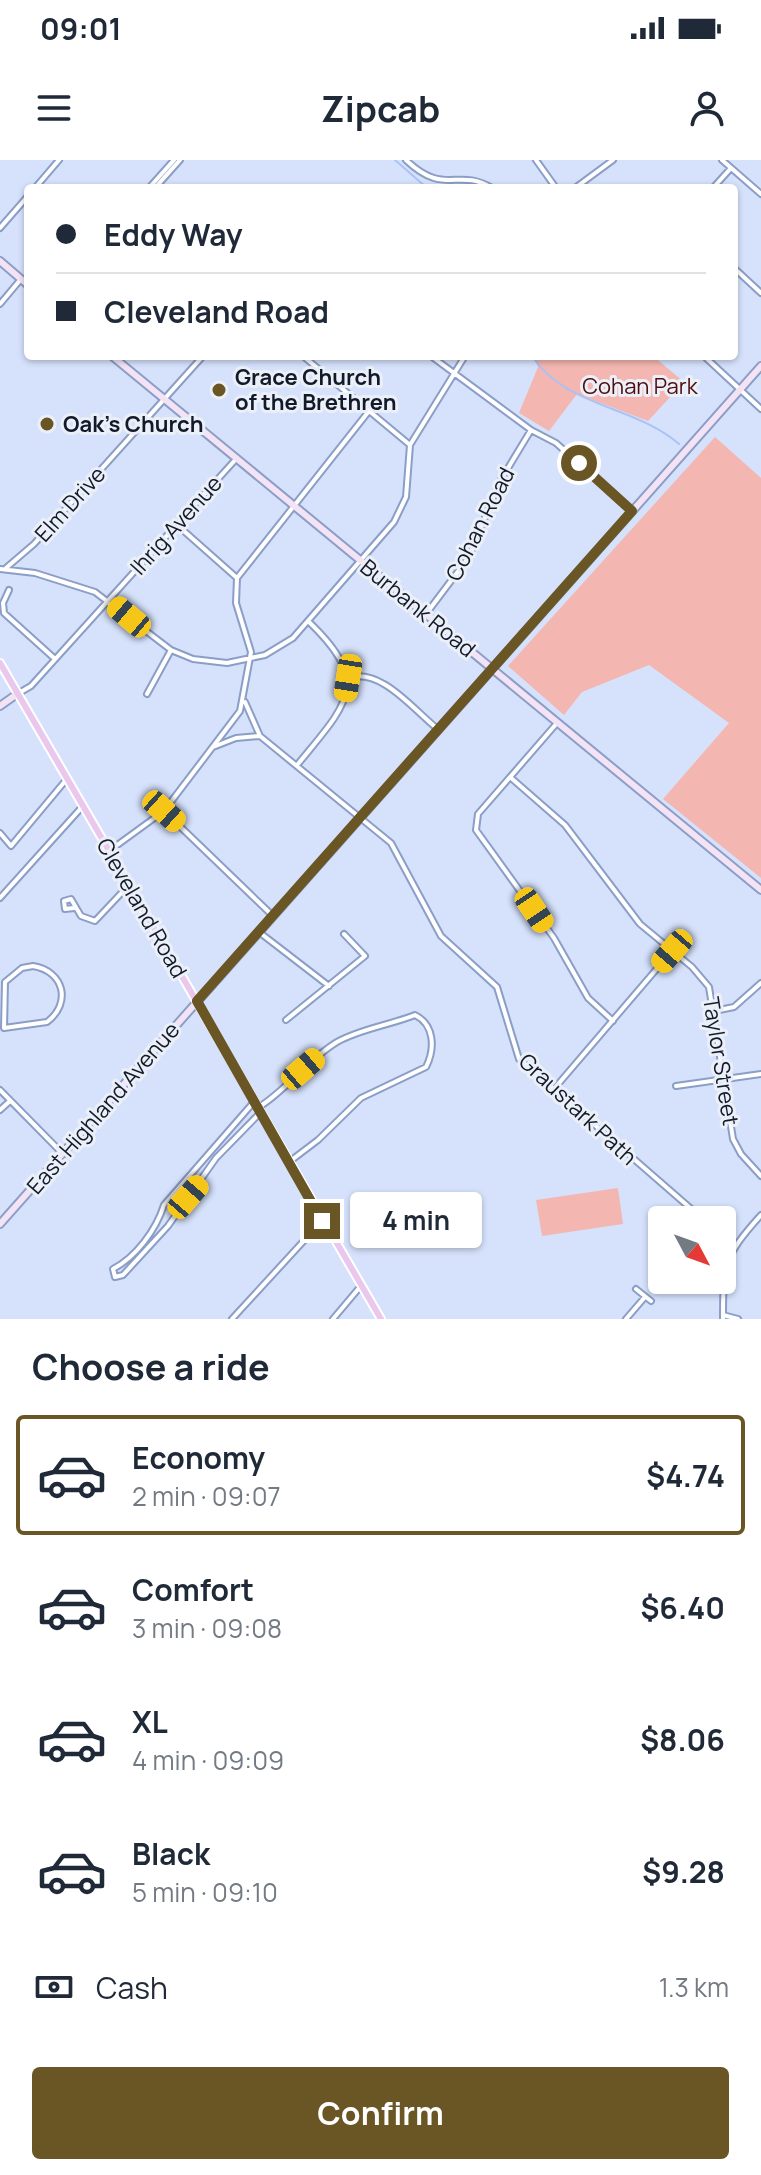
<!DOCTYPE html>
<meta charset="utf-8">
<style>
body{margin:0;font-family:Manrope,sans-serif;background:#f6f6f7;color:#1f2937;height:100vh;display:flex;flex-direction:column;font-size:30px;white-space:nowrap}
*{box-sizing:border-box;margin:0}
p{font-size:26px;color:#747a83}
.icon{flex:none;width:44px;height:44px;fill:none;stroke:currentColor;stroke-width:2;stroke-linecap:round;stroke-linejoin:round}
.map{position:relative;height:1159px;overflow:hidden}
.panel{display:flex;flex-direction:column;background:#fff;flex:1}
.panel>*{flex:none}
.guide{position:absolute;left:24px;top:24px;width:714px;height:176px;border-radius:8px;box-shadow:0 2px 6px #0004;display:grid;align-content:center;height:176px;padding:0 32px;background:#fff}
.needle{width:52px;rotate:131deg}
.tools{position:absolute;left:648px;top:1046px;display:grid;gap:16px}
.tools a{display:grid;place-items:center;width:88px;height:88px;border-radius:8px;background:#fff;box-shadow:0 2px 6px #0004;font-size:40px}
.end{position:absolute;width:36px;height:36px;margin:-18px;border:10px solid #6a5524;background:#fff;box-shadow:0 0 0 4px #fff}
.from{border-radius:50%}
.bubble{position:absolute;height:56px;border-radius:8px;background:#fff;box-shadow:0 2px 6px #0004;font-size:26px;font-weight:700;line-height:56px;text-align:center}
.car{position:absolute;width:24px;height:48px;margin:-24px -12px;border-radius:10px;box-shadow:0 0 6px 2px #0007;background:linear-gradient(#f5c518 24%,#345 0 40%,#f5c518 0 76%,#345 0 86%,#f5c518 0)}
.guide b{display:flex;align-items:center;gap:28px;height:76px;font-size:30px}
.guide b+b{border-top:2px solid #e0e1e3}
.guide i{width:20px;height:20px;background:#1f2937}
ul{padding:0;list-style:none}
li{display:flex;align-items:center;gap:24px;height:120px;margin:0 16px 12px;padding:0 16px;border:4px solid transparent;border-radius:8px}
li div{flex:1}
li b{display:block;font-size:30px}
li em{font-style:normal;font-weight:700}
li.current{border-color:#6a5524}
li>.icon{width:72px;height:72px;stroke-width:1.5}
h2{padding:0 32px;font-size:36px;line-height:96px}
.pay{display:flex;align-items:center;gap:20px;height:88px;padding:0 32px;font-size:30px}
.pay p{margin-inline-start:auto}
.action{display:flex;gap:16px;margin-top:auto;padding:16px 32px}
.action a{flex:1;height:92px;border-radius:8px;background:#6a5524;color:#fff;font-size:32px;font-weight:700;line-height:92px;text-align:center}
.status{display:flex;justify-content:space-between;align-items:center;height:56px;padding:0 40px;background:#fff;direction:ltr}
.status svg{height:22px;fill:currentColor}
header{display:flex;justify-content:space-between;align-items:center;height:104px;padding:0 32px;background:#fff;font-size:36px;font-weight:700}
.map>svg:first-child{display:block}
.green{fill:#f4b6b0}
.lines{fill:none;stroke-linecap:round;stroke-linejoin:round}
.stream{stroke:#aac2f6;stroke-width:2}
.street-casing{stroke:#8b9ec7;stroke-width:8}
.secondary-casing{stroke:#8b9ec7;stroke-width:10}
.primary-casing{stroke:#fff;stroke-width:10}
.street{stroke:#fff;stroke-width:4}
.secondary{stroke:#f4e3f5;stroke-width:6}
.primary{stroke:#eac7ec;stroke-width:6}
.route{stroke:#6a5524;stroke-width:10}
.poi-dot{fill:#6a5524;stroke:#ebeff8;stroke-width:3}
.labels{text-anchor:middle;stroke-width:6;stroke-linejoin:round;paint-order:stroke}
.poi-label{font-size:22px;font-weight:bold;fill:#121928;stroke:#ebeff8;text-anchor:start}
.park-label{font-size:22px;fill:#4f0d0e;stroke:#ebeff8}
.street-label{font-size:22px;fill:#121928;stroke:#ebeff8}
</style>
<div class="status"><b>09:01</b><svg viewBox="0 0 49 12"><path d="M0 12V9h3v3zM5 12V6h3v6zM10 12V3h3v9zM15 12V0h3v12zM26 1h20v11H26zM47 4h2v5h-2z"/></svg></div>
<header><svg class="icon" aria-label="menu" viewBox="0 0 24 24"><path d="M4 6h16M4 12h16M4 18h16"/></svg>Zipcab<svg class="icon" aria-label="person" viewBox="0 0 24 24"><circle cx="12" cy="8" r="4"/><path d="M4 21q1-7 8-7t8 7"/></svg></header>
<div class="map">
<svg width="761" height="1159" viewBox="0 0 761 1159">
<rect width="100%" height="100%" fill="#d6e2fc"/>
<path class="green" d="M534,196H653L684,222L648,261L577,234L549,271L519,253L538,207Z
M715,277L761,318V718L663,639L729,563L649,505L582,532L564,555L508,506Z
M618,1028L623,1064L542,1076L536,1040Z"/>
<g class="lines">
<path class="stream" d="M395,0L427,28
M532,196C565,247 636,246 679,284"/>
<defs>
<path id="street" d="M406,0C445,37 457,7 492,28
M536,0L556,28
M722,0L761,34
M35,28L59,0
M149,28L174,0
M155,28L180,0
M575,28L613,0
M713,28L731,8
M0,68L28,36
M734,108L761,133
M0,144L21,119
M303,196L410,285
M431,196L531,270L556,283L632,351
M704,196L761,249
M176,364L237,418
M6,408L34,384L203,196
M0,409L35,413L95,432L171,490L193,499L227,503L265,495L293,478L394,362L406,337L410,285L465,196
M9,430L3,443L4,453L55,499
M426,454L469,397L499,323L531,270
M348,518C382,507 415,552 439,570
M19,533L31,526L236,299
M147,534L171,490
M245,542L260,576
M557,563L478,654L476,670L554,778L588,838L613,861
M213,587L236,578L260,576L391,683L441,776L497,827L519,899L704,1060
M298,604C347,544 373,523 308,461
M510,617L565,665L640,764L692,807L709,827L733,979L741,994L761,1016
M164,651L273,756
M0,673L11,686L66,620
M109,691L164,651L240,551L251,492L236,443L237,418L369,251
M0,738L82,647
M74,748L65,749L64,741L71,739L81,756L95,761L128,726
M259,772L329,826
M33,806C64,811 72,843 47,862L4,868L5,822L22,808Z
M714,851L734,847L761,823
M286,860L365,796L344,774
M676,926L761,914
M554,929L672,791
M0,930L62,993
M253,943L164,1045C156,1070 136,1097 113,1109L115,1117L123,1115L168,1066L216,998L260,953
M259,947C288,929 307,900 337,882C360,869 390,865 415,855C435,865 435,889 426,907L361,938L318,980L289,1002
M0,950L10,941
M722,1076L734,1086
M636,1129L651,1141
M723,1155L738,1159
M232,1159L322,1061
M333,1159L360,1127
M626,1159L645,1137
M723,1159C723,1105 724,1096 761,1055"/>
<path id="secondary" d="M0,101L28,125
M112,196L761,730
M0,546L17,534
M0,1064L761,206"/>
<path id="primary" d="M0,503L381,1159"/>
</defs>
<use href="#street" class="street-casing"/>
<use href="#secondary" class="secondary-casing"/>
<use href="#primary" class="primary-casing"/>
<use href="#street" class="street"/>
<use href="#secondary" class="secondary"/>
<use href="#primary" class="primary"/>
</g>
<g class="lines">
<path class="route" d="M322,1061L197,841L632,351L579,303"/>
</g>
<g class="poi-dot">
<circle cx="219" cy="230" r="8"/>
<circle cx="47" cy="264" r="8"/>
</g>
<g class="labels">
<g class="poi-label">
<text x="235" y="225">Grace Church<tspan x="235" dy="25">of the Brethren</tspan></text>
<text x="63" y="272">Oak's Church</text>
</g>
<g class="park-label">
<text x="640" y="234">Cohan Park</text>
</g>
<g class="street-label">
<text transform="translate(70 344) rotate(-48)" y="8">Elm Drive</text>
<text transform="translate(480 364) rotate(-63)" y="8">Cohan Road</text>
<text transform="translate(176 365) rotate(-48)" y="8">Ihrig Avenue</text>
<text transform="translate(418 448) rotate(39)" y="8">Burbank Road</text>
<text transform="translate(142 748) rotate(60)" y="8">Cleveland Road</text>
<text transform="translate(721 901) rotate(81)" y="8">Taylor Street</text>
<text transform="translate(103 948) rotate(-49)" y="8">East Highland Avenue</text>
<text transform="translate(578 949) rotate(43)" y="8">Graustark Path</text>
</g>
</g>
</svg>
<div class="tools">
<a><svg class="needle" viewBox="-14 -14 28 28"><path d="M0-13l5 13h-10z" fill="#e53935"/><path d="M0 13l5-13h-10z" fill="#747a83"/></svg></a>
</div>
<i class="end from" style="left:579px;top:303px"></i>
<i class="end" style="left:322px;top:1061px"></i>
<div class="bubble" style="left:350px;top:1032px;width:132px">4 min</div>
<i class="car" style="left:129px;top:457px;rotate:310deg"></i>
<i class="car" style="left:348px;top:518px;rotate:189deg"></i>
<i class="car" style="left:164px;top:651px;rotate:132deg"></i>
<i class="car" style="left:534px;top:750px;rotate:146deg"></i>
<i class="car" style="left:672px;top:791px;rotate:221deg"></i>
<i class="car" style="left:303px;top:909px;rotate:49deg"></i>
<i class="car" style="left:188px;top:1037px;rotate:41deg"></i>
<div class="guide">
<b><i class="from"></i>Eddy Way</b>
<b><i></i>Cleveland Road</b>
</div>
</div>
<section class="panel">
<h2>Choose a ride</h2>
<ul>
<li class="current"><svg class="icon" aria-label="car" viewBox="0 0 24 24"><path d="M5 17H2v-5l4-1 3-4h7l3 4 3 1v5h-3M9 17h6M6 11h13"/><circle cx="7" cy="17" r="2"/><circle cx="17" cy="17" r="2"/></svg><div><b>Economy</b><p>2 min · 09:07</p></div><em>$4.74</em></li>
<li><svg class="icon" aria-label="car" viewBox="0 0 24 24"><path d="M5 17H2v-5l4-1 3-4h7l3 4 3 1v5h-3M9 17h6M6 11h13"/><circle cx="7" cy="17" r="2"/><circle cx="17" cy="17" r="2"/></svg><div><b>Comfort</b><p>3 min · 09:08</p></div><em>$6.40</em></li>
<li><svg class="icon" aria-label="car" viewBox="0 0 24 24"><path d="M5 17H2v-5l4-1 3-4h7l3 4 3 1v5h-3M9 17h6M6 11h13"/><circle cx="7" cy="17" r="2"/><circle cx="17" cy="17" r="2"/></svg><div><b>XL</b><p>4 min · 09:09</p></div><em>$8.06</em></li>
<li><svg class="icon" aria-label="car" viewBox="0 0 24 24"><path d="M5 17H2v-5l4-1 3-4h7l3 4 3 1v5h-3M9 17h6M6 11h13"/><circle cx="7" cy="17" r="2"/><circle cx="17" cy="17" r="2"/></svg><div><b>Black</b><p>5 min · 09:10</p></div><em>$9.28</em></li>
</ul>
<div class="pay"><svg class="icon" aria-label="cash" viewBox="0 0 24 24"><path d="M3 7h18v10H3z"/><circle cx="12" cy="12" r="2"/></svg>Cash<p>1.3 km</p></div>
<div class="action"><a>Confirm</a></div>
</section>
